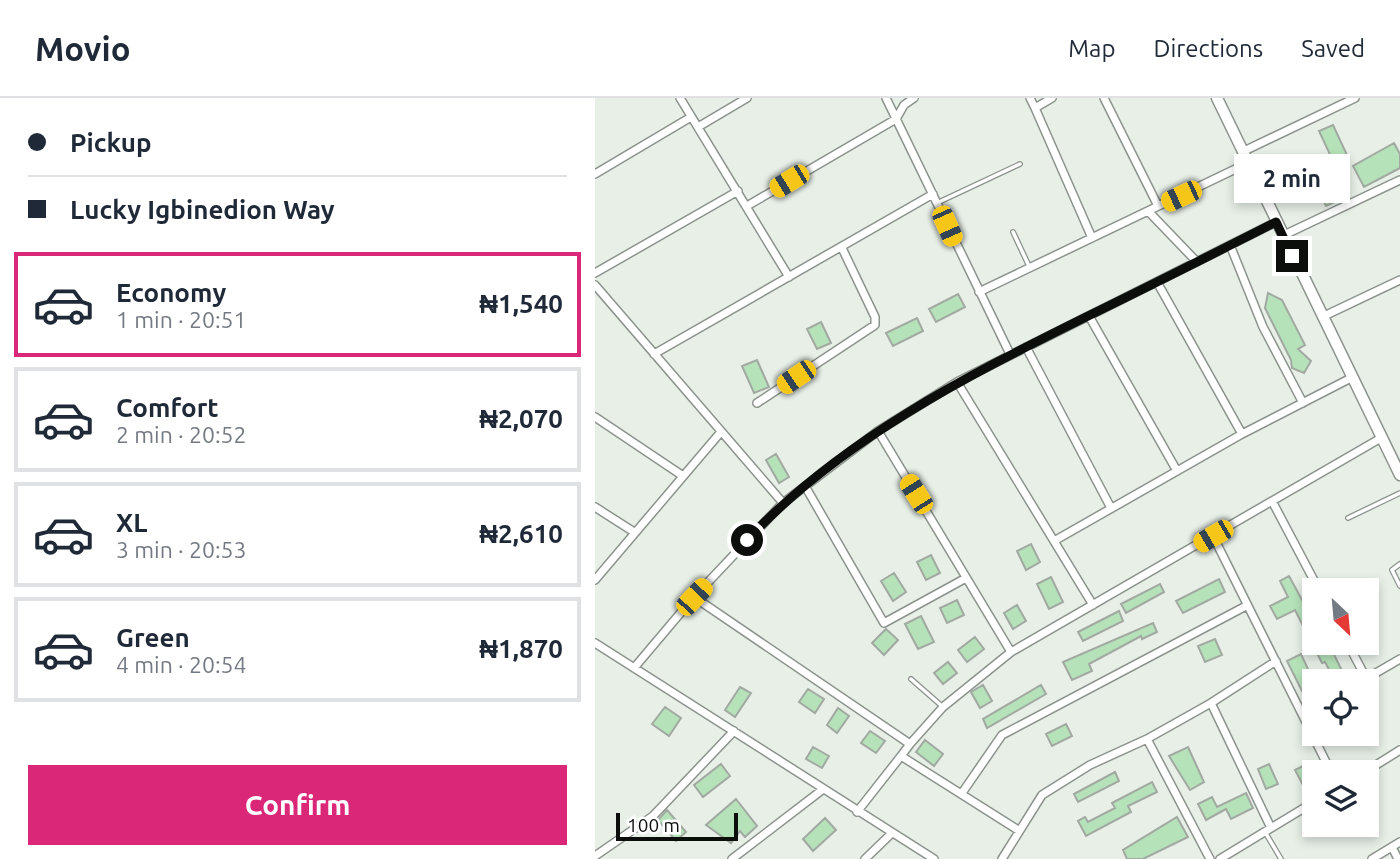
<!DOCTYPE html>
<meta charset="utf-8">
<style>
body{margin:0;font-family:Ubuntu,sans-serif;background:#f6f6f7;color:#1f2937;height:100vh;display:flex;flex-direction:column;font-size:26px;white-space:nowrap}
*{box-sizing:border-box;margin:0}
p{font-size:23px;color:#747a83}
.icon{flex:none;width:38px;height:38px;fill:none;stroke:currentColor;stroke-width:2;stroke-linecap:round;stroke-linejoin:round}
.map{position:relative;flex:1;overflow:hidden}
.drawer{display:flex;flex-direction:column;background:#fff;width:595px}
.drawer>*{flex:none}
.top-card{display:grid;align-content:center;height:154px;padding:0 28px;background:#fff}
.needle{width:46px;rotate:154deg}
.fabs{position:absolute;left:707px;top:480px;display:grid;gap:14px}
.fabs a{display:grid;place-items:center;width:77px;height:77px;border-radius:0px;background:#fff;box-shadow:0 4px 10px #0003;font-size:35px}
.scale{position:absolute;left:21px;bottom:18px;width:122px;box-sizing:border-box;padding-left:7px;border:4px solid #0c0e0c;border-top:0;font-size:19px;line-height:24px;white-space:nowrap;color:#0c0e0c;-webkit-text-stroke:5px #fff;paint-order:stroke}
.end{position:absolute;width:32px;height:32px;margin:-16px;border:9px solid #0c0e0c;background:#fff;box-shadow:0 0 0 4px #fff}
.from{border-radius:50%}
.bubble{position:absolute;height:49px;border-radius:0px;background:#fff;box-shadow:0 4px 10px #0003;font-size:23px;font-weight:700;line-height:49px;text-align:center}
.car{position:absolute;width:21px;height:42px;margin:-21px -10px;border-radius:9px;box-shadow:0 0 5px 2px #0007;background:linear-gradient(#f5c518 24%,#345 0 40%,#f5c518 0 76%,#345 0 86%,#f5c518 0)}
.top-card b{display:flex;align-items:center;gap:24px;height:66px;font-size:26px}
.top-card b+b{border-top:2px solid #e0e1e3}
.top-card i{width:18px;height:18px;background:#1f2937}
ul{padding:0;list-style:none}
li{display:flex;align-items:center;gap:21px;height:105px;margin:0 14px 10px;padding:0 14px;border:4px solid #e0e1e3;border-radius:0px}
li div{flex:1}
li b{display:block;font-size:26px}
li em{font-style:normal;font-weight:700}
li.selected{border-color:#db2777}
li>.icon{width:63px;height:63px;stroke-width:1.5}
.cta{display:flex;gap:14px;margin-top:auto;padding:14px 28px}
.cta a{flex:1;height:80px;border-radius:0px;background:#db2777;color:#fff;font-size:28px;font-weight:700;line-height:80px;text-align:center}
header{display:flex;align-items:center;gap:42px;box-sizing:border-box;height:98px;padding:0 35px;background:#fff;border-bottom:2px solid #e0e1e3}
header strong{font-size:33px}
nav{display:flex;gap:38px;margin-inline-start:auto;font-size:24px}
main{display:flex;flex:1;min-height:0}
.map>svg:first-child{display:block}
.building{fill:#b5e2b9;stroke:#a2a9a2;stroke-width:2}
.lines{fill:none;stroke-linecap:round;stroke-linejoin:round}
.lane-casing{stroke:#8c938d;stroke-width:6}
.street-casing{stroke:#8c938d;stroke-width:10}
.secondary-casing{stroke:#8c938d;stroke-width:13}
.lane{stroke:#fff;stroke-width:3.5}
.street{stroke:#fff;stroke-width:7}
.secondary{stroke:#fff;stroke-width:10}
.route{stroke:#0c0e0c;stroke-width:9}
</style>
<header>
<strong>Movio</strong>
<nav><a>Map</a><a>Directions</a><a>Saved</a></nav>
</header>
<main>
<section class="drawer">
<div class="top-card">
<b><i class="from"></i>Pickup</b>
<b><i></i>Lucky Igbinedion Way</b>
</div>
<ul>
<li class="selected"><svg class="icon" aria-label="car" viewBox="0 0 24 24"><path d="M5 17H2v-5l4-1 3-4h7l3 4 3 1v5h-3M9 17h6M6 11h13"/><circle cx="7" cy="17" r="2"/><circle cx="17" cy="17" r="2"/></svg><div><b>Economy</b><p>1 min · 20:51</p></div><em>₦1,540</em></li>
<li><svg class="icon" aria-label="car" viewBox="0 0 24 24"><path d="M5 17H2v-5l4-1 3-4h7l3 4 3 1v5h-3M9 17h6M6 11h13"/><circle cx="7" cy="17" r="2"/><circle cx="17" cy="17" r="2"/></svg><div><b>Comfort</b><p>2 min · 20:52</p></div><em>₦2,070</em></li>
<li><svg class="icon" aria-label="car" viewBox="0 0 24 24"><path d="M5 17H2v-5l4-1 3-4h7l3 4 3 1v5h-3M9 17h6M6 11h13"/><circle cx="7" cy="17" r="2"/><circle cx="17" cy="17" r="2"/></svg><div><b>XL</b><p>3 min · 20:53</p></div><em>₦2,610</em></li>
<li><svg class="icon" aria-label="car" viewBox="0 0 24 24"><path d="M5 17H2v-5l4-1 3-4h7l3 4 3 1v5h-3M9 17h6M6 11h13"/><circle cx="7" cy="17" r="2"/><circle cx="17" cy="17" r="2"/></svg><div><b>Green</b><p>4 min · 20:54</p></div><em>₦1,870</em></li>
</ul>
<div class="cta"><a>Confirm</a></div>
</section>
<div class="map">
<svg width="805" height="761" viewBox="0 0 805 761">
<rect width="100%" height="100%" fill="#e7efe7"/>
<path class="building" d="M738,27L752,57L738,63L724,33Z
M799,45L805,56V70L769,89L758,68Z
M733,74L746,101L731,108L718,81Z
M673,195L687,202L710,247L703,251L716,263L709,275L697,270L696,262L670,210Z
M363,196L370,209L341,224L334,211Z
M322,220L328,233L298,248L291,235Z
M226,224L236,245L222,251L212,231Z
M162,262L174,289L159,295L147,268Z
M181,356L194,379L184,385L171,362Z
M436,446L445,464L431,472L422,453Z
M336,457L345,475L331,482L322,464Z
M299,475L311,494L298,503L286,483Z
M694,478L719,524V548L733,544L751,581L740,583L730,564L727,565L700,512L682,521L675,508L693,499L685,483Z
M456,479L468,504L454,511L442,486Z
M624,481L630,494L588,515L581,503Z
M565,486L569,494L531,515L526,506Z
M362,502L369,517L352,525L345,510Z
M422,507L431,523L418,531L409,515Z
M524,513L528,523L488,543L483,534Z
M326,518L339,544L323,551L310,526Z
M558,525L562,534L547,541L546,538L494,566L497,573L477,582L468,564Z
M291,531L303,542L289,557L277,545Z
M380,539L389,551L372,564L363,552Z
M620,541L627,557L610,564L603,548Z
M706,556L719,584V587L707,593L692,563Z
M353,564L362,575L348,586L339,575Z
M388,587L397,603L385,610L376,594Z
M446,587L451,596L392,630L388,621Z
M145,589L156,595L140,619L130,612Z
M213,591L229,601L220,615L204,604Z
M70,609L86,620L74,638L57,626Z
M243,610L254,618L242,635L232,627Z
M471,626L477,638L457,648L451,636Z
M275,633L290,643L281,655L266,645Z
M330,642L348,656L339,668L321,654Z
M218,649L234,658L227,670L211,661Z
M593,649L609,684L595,692L574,658Z
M126,666L135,678L108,699L99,687Z
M674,666L683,686L671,691L663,671Z
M712,666L719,686L710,691L700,672Z
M520,674L524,683L483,704L479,696Z
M557,684L562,694L533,708L536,714L491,738L483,723L490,719L493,724L520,710L517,705Z
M651,695L658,710L636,721L631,711L611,722L603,706L617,699L622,709Z
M141,701L162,728L150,739L145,733L136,745L111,727Z
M72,712L91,734L81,743L63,722Z
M582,719L593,739L548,761H532L528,752Z
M230,720L241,732L218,753L208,741Z"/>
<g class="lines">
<defs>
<path id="lane" d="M342,105L425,66
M418,134L434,168
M753,420L805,395
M805,466L797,472L805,488
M316,581L348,609
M670,734L686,761"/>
<path id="street" d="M85,0L194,179
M291,0L415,256
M435,0L440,10
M457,0L440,10L497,140
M509,0L563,108
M103,29L152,0
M647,54L760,0
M0,76L96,19
M152,108L301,21L309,7L319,0
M553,113L602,164
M687,138L805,82
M635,147L668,229L708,305
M0,175L143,93
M562,184L647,336
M0,187L188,405
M384,194L653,65
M494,218L582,373
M727,219L805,182
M431,249L516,410
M59,256L338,96
M162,305L280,227V219L247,150
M0,319L88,378
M283,333L362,284
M210,388L289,525L371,480
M677,403L724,492
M0,409L39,434
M618,438L736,674
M459,443L647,336L756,280
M0,482L125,335
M99,499L315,646L348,609L416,554L786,340
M498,507L362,284L681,124
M752,544L771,580
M0,545L339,761
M39,570L99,499L188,405L283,333L416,554
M767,583L805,561
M616,605L676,730
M708,617L719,611
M552,641L615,761
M315,646L306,658L423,732
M770,674L805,652
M367,695L407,637L651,508
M262,714L306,658
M797,749L803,761
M0,758L58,718L139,633
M137,761L227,692
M270,761L297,735
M407,761L447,697L495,667L552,641L616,605L681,563
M625,761L719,704
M777,761L805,744"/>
<path id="secondary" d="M622,0L805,377"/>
</defs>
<use href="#lane" class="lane-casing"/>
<use href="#street" class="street-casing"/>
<use href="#secondary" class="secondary-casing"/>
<use href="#lane" class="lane"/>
<use href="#street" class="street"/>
<use href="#secondary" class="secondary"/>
</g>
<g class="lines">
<path class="route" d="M152,442C246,342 370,279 491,219C555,188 618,156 681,124L697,158"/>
</g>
</svg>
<div class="fabs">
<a><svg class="needle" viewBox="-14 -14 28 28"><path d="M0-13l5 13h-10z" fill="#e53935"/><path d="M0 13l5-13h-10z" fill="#747a83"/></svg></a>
<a><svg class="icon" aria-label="locate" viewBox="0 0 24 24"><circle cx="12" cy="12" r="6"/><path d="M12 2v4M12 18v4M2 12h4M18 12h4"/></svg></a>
<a><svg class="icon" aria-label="layers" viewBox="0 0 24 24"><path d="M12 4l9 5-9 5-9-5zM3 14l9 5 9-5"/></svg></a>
</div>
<div class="scale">100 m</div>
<i class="end from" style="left:152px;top:442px"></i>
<i class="end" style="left:697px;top:158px"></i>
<div class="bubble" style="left:639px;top:56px;width:116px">2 min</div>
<i class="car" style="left:194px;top:83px;rotate:239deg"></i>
<i class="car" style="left:586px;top:98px;rotate:245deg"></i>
<i class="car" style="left:352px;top:128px;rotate:156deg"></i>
<i class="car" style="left:201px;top:279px;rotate:236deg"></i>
<i class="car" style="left:321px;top:396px;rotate:328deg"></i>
<i class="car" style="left:618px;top:438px;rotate:240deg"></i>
<i class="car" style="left:99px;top:499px;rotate:43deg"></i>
</div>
</main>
